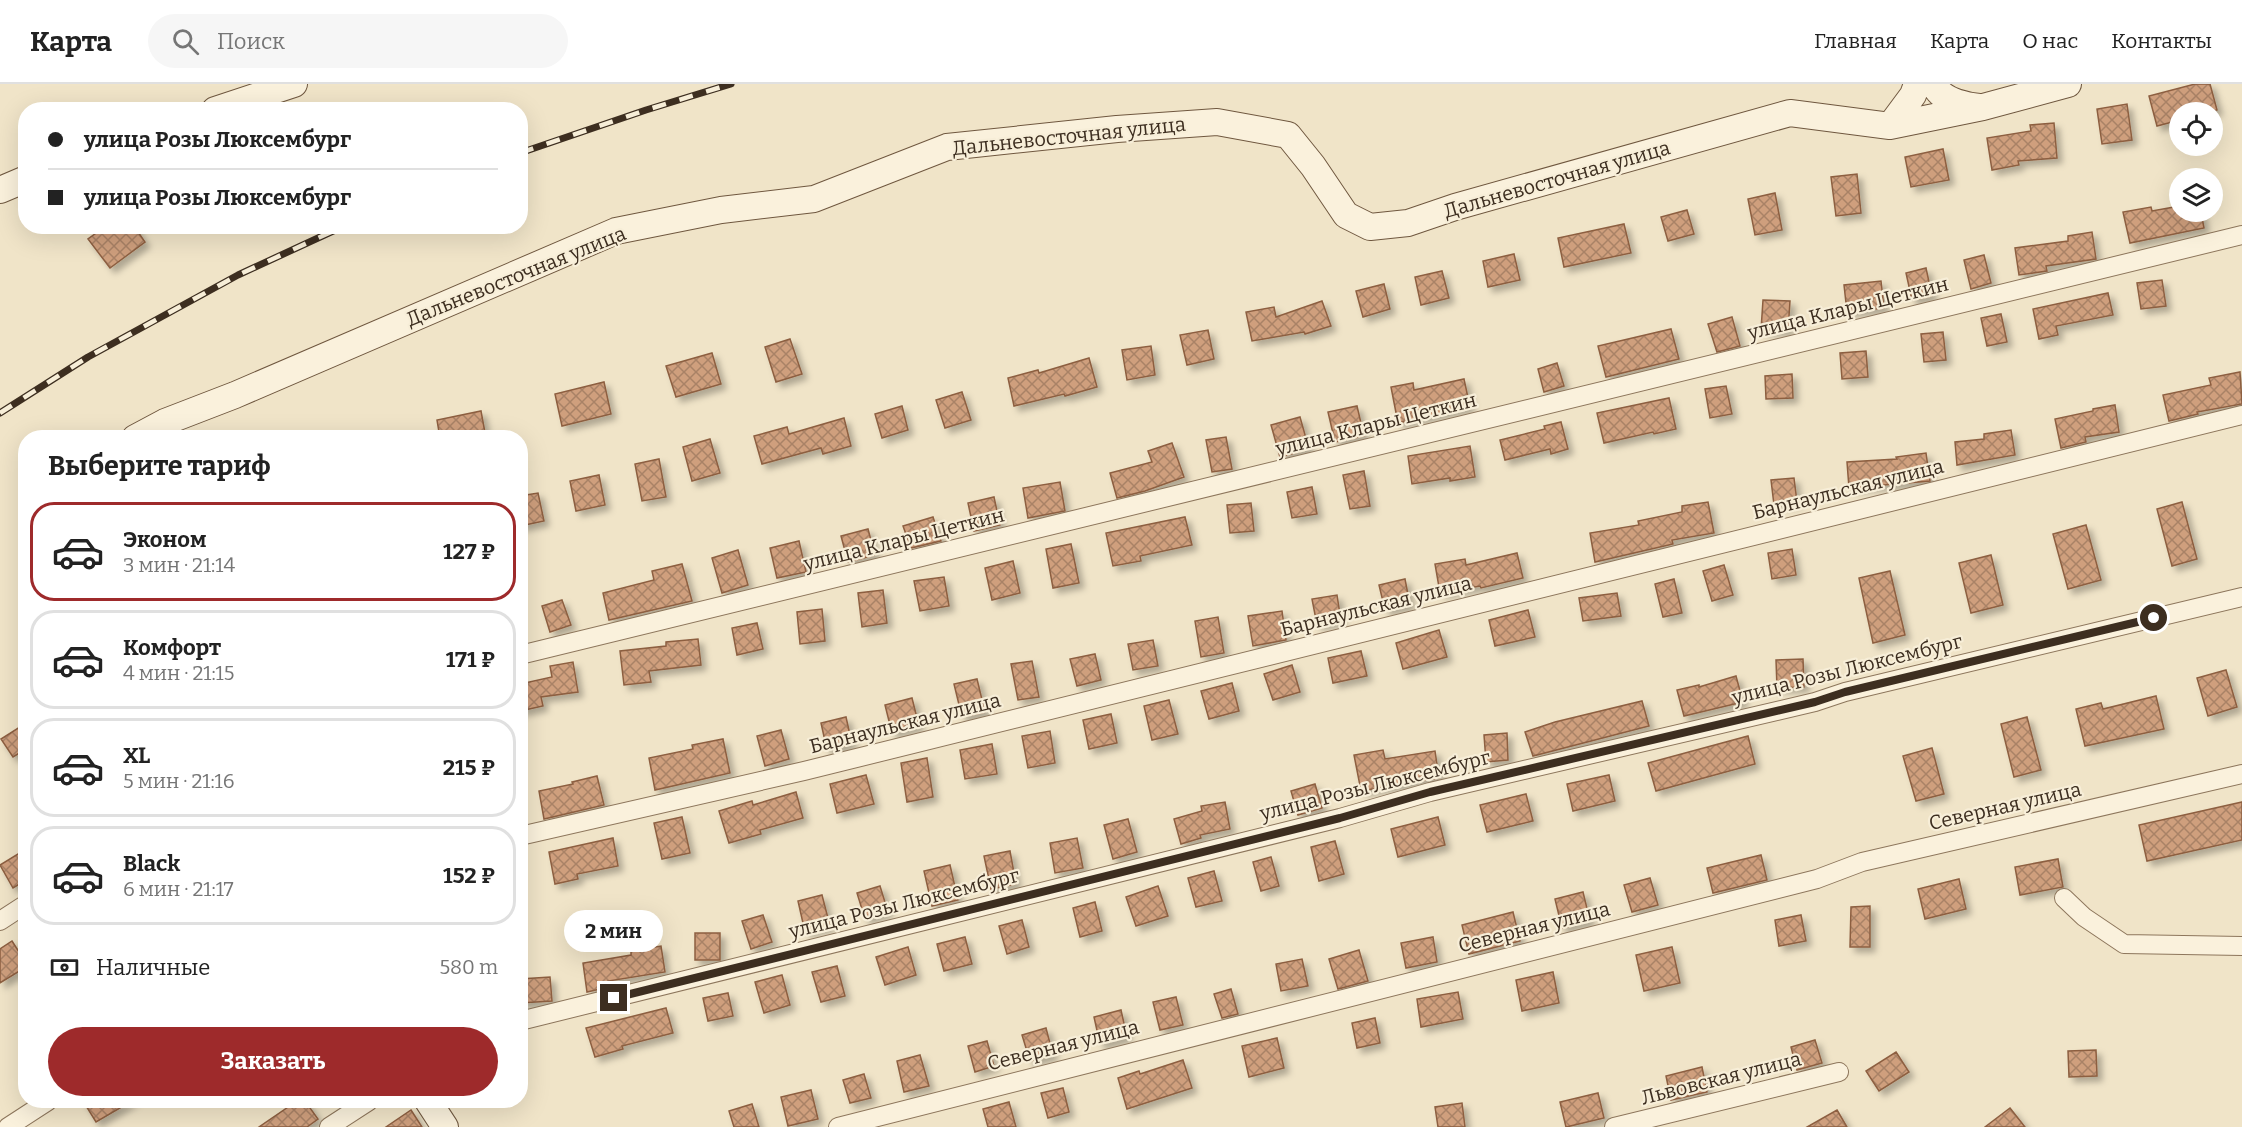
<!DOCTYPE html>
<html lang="ru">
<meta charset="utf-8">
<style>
body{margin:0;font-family:Bitter,serif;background:#f6f6f6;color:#222;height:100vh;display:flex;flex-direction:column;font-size:22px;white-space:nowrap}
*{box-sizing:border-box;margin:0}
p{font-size:20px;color:#767676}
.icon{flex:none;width:33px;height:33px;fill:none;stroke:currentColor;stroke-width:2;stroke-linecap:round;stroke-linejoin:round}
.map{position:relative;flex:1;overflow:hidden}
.drawer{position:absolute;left:18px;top:346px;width:510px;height:678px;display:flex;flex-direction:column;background:#fff;border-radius:24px;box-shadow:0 6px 24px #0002}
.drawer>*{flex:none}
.guide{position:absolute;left:18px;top:18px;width:510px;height:132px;border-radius:24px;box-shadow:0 6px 24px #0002;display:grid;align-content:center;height:132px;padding:0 30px;background:#fff}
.tools{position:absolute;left:2169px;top:18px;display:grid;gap:12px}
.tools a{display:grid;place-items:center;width:54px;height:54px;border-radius:50%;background:#fff;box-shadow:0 6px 24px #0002;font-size:30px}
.end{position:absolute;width:27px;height:27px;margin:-14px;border:8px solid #3d2e20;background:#fff;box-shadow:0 0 0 3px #fff}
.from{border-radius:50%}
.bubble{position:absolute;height:42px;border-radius:21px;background:#fff;box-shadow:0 6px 24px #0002;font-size:20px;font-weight:700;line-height:42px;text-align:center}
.guide b{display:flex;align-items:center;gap:21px;height:57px;font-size:22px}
.guide b+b{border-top:2px solid #e0e0e0}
.guide i{width:15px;height:15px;background:#222}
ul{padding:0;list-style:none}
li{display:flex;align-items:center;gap:18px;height:99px;margin:0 12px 9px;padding:0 18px;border:3px solid #e0e0e0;border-radius:24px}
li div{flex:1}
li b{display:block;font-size:22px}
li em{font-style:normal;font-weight:700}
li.current{border-color:#9e2a2b}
li>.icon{width:54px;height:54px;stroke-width:1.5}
h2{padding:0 30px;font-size:27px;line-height:72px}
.pay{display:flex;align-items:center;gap:15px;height:66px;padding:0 30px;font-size:22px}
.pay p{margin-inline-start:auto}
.button{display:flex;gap:12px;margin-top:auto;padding:12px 30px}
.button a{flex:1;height:69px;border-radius:36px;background:#9e2a2b;color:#fff;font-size:24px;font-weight:700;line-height:69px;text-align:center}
header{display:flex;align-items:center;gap:36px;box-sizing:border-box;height:84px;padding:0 30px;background:#fff;border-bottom:2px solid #e0e0e0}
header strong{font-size:28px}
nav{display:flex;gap:33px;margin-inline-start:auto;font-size:21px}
.search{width:420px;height:54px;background:#f6f6f6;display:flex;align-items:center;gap:15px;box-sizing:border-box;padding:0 21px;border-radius:33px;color:#767676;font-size:22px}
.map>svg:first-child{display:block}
.building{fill:url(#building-cross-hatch);stroke:#8d5f41;stroke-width:1.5;filter:url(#shadow)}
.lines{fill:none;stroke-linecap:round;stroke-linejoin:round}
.street-casing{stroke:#8d765c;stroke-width:20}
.secondary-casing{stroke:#6f573f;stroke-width:28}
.street{stroke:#faf1dc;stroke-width:18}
.secondary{stroke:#faf1dc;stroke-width:26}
.rail-casing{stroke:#3d2e20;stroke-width:7}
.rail{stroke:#f7eed8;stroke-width:4.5;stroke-dasharray:14;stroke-linecap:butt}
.route{stroke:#3d2e20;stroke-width:8}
.labels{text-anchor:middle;stroke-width:4.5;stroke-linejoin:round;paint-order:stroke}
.street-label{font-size:20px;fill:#3d2e20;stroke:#f7eed8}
</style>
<header>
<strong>Карта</strong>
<div class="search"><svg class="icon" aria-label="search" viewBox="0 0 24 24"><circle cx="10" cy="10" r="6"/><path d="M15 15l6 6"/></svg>Поиск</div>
<nav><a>Главная</a><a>Карта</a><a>О нас</a><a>Контакты</a></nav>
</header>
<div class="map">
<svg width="2242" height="1043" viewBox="0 0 2242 1043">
<defs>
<pattern id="building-cross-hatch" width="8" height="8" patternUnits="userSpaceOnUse" patternTransform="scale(1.5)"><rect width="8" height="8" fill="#cf9f7d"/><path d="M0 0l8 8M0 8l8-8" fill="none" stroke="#a98266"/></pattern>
<filter id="shadow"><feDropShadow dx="5" dy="5" stdDeviation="3" flood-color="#0004"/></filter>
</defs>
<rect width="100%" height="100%" fill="#f0e4c8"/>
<path class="building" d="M2195,0H2210L2217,26L2208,28H2180V36L2157,42L2149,12Z
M2127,20L2132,56L2102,60L2097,25Z
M2054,39L2057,74L2018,77L2019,81L1992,86L1987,54L2031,47L2030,41Z
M1943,65L1949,96L1911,103L1905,73Z
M1857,90L1861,129L1836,132L1831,93Z
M1775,109L1782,146L1755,151L1748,115Z
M2180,122V128H2201L2204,144L2130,159L2123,128L2151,123L2152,127Z
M1687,126L1694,150L1668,157L1661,133Z
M1624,140L1631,169L1564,183L1558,154Z
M106,142H134L145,158L110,184L88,155Z
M2092,148L2096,175L2046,182L2047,187L2019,191L2015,164L2068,157V152Z
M1514,170L1520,196L1488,203L1483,177Z
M1984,171L1991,199L1971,205L1964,176Z
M1926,184L1932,212L1912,216L1906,189Z
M1442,187L1449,214L1421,221L1415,193Z
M2162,196L2166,222L2141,225L2137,199Z
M1881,197L1884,224L1847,228L1844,201Z
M1384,200L1390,225L1363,233L1356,207Z
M2108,209L2113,231L2056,242L2058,251L2039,255L2033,225Z
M1763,216L1790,217L1788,247L1761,246Z
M1322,217L1331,242L1305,250L1304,248L1252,257L1246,228L1274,223L1276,233Z
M2001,230L2007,258L1987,262L1981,234Z
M1732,233L1740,262L1717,268L1708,240Z
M1671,245L1679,275L1606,293L1598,262Z
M1208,246L1214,275L1187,281L1180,251Z
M1943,248L1946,276L1924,278L1921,250Z
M790,255L802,290L776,298L765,263Z
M1151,262L1155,291L1127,296L1122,266Z
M1866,267L1868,293L1842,295L1840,269Z
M712,269L721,300L676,313L666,282Z
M1089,274L1097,303L1065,312L1064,310L1014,322L1008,294L1038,286L1039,289Z
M1557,279L1564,302L1544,308L1538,285Z
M2240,288L2242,320L2197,328L2198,330L2169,337L2163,311L2211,301L2209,294Z
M1792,290L1793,314L1766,315L1765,292Z
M1464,295L1470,323L1398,339L1391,303L1413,299L1414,306Z
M604,298L611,330L562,342L555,310Z
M1726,302L1732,330L1710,334L1705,305Z
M962,308L971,336L945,344L936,316Z
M1669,314L1676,345L1654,350L1653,348L1604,359L1597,329Z
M2115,321L2119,348L2085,353L2086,358L2061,364L2055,335L2093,327V325Z
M902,322L908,346L882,354L875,330Z
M1357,322L1364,352L1335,358L1328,328Z
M481,327L486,354H440L437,336Z
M1300,333L1309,365L1280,373L1271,341Z
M844,334L851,362L823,370L821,364L762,380L754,352L787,343L789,350Z
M1561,338L1568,365L1551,370L1550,365L1505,376L1500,356L1545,345L1544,342Z
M2011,346L2015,371L1957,381L1955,358L1984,355V350Z
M1226,353L1232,385L1212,388L1206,356Z
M710,355L720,389L692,397L683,363Z
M1172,359L1184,393L1145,407L1117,414L1110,389L1152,378L1148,367Z
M1470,362L1475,393L1450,397V394L1412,400L1408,372Z
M1926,369L1930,397L1849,404L1847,378L1897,375L1896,373Z
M659,375L666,413L642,417L635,380Z
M1364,387L1370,422L1350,425L1343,391Z
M599,391L605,421L576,427L570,397Z
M1794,394L1797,418L1774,421L1771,396Z
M1060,398L1065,427L1028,434L1023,404Z
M1312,403L1317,430L1292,434L1287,408Z
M538,409L544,437L520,442V412Z
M994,413L1000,441L974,447L968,419Z
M1708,418L1714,449L1672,456L1673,460L1595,478L1590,449L1639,441L1638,437L1682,428V422Z
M2182,418L2197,475L2172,482L2157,425Z
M1251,419L1254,447L1230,449L1227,421Z
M933,433L941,457L911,464L903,442Z
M1185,433L1192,461L1140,472L1141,477L1113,482L1106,449Z
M2086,441L2101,496L2068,505L2053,450Z
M868,445L875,471L848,478L841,452Z
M799,457L806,488L777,494L770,464Z
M1071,460L1079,499L1053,504L1046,465Z
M1792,465L1796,491L1772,495L1768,469Z
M738,466L748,501L722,509L712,474Z
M1517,469L1523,494L1481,504L1480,502L1440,509L1435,480L1465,475L1466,481Z
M1991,471L2003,521L1971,529L1959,479Z
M1013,477L1020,509L992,516L985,484Z
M682,480L692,517L609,536L603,509L654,496L652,487Z
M1724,481L1733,511L1712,517L1703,487Z
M1890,487L1905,551L1873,559L1859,494Z
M944,493L949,522L920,527L914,497Z
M1405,495L1410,521L1385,526L1379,501Z
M1674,495L1682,529L1663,533L1655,500Z
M883,506L887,539L862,543L858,509Z
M1617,509L1621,532L1583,537L1579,514Z
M1337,511L1341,537L1317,541L1312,515Z
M562,516L571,541L550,548L542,522Z
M822,525L825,557L800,560L797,528Z
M1528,526L1535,553L1495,562L1489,536Z
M1282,527L1286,556L1253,562L1248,532Z
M1218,533L1224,569L1201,573L1195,537Z
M757,539L763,565L737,571L732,544Z
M1439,546L1447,573L1403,585L1396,559Z
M698,555L701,581L649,587L651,598L624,601L620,567L666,562V558Z
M1153,556L1158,582L1133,586L1128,560Z
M1361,567L1367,592L1333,599L1328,574Z
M1095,570L1101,596L1077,602L1070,575Z
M1803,575L1804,603L1777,604L1776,576Z
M1032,577L1039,613L1018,616L1011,580Z
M573,578L578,608L541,613L543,622L520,627V600L552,593L550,582Z
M1292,581L1300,608L1273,616L1264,590Z
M2226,586L2237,623L2208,632L2197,594Z
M1736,592L1743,618L1684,632L1677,606L1699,601V603Z
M977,595L985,628L962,633L954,600Z
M1232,599L1239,627L1209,635L1201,607Z
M2156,612L2164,645L2085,662L2076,625L2101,619L2103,625Z
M912,614L919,642L892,649L885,621Z
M1169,616L1178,650L1152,656L1144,622Z
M1642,617L1649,642L1533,672L1525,648L1555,638Z
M1111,630L1117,659L1089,665L1083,636Z
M846,633L852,660L827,666L821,639Z
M2027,633L2041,686L2014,693L2001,640Z
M26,639V665L13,673L1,655Z
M781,646L789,675L765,682L757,652Z
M1050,647L1055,679L1028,684L1022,652Z
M1507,649L1508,676L1486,678L1484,651Z
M1748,652L1755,680L1656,707L1648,679Z
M723,655L730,689L655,706L649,674L693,665L692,661Z
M992,660L997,690L965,695L960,666Z
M1932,664L1944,710L1916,717L1903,672Z
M1383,666L1385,675L1435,667L1439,694L1361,707L1354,671Z
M927,674L933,713L907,718L901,679Z
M866,691L874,720L837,729L830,700Z
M1609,691L1615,717L1573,727L1567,700Z
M597,692L604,721L544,735L539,707L573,700L572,698Z
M1315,700L1322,724L1298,731L1291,707Z
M796,708L803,734L760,746L761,750L729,759L719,727L752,717L753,721Z
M1526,710L1533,737L1487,748L1480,721Z
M1225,718L1230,745L1200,751L1201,754L1181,760L1174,735L1202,727L1201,722Z
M2242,718V756L2147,777L2139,741Z
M682,733L690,769L662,775L654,739Z
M1438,733L1445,761L1398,773L1391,745Z
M1128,735L1137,768L1113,775L1104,741Z
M613,754L618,782L577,790L578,795L555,800L549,768Z
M1077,754L1083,784L1055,789L1050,759Z
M1335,757L1344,790L1319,797L1311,763Z
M26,765V796L13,804L0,781Z
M1010,767L1016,800L991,805L984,772Z
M1761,771L1767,796L1713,809L1707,784Z
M1271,773L1279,802L1261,807L1253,778Z
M2058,775L2063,803L2020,811L2015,783Z
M950,781L958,816L932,822L924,787Z
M1214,787L1222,817L1196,823L1188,794Z
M1650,794L1658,821L1632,828L1624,801Z
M1959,795L1966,825L1925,835L1918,805Z
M880,802L888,828L865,835L857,809Z
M1158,802L1168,832L1136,842L1126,813Z
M1583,808L1590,837L1562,844L1555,815Z
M822,811L830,842L805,848L798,817Z
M1095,818L1102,847L1080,853L1073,824Z
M1870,822V863H1850L1851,823Z
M1513,828L1520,857L1469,870L1462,841Z
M763,831L772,858L751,865L742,837Z
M1801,831L1806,857L1779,862L1775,836Z
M1022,836L1029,863L1007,870L999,842Z
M695,849H720V876H695Z
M965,853L972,880L944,887L937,860Z
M1433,853L1437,878L1406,884L1401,859Z
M12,857L26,879V883L0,899V865Z
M661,862L665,888L608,897L609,903L587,908L583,879L631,871V867Z
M908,863L916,891L885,901L876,873Z
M1672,863L1680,899L1644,907L1636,871Z
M1359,866L1368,897L1338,905L1329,875Z
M1302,875L1308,902L1281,907L1276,880Z
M837,882L845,912L821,918L812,888Z
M1553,888L1559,919L1522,927L1516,896Z
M782,891L790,921L764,929L755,898Z
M550,893L552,917L520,919V895Z
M1231,905L1238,930L1222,934L1214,910Z
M1458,908L1463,935L1421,943L1417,915Z
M728,909L733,932L708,937L703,914Z
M1176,913L1183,941L1160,946L1153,918Z
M666,924L673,949L622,962L623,965L595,973L586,944Z
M1121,926L1127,953L1100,960L1094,933Z
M1375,934L1380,959L1357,964L1352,939Z
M1046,944L1053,971L1030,977L1022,951Z
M1277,954L1284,984L1249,993L1242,962Z
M1815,956L1822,979L1797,986L1791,963Z
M987,957L994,982L975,988L968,962Z
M2096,966L2097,992L2069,993L2068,967Z
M1896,968L1909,988L1879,1007L1866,987Z
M920,971L929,1002L904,1008L897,977Z
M1183,976L1192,1004L1127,1025L1118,994L1139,987L1140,990Z
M1702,983L1707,1008L1671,1016L1666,992Z
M864,990L871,1014L850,1019L843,996Z
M1063,1004L1069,1028L1048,1034L1041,1009Z
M811,1006L818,1035L788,1042L781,1013Z
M1598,1009L1604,1034L1566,1043L1560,1018Z
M83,1017H132L96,1038Z
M297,1017H305L318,1035L307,1043H259Z
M1009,1018L1016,1043H988L983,1025Z
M1462,1019L1465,1043H1438L1435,1023Z
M752,1020L759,1043H734L729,1027Z
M2010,1024L2025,1043H1985Z
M411,1026L422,1043H386Z
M1837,1026L1847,1043H1807Z"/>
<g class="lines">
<defs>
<path id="street" d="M520,571L2242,151
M520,752L804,687L2242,331
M2064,814L2084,833L2124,860L2242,862
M0,837L26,820
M520,937L1340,734L1430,708L1815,618L1845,608L2242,513
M8,1043L48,1017
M329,1043L369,1017
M838,1043L1817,795L1862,778L2242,690
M1614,1043L1839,988"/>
<path id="secondary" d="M1934,0C1941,17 1963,21 1979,23
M215,26L294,0
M1890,42L1913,11L1917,0
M0,106L26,95
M135,354L165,338L235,311L616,147L721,126L814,115L947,63L1117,45L1217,38L1288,51L1313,82L1346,131L1370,143L1408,139L1455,123L1790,29L1890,42L1983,23L2068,0
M428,1017L445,1043"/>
</defs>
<use href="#street" class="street-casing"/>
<use href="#secondary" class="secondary-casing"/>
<use href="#street" class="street"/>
<use href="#secondary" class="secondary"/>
<defs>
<path id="rail" d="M520,69L646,26L731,0
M0,329L88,273L238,191L344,142"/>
</defs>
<use href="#rail" class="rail-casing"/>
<use href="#rail" class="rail"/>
</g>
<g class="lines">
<path class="route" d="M614,914L1340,734L1430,708L1815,618L1845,608L2154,534"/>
</g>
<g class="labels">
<g class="street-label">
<text transform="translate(1069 52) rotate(-6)" y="7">Дальневосточная улица</text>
<text transform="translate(1557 95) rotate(-16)" y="7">Дальневосточная улица</text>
<text transform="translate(516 192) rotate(-22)" y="7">Дальневосточная улица</text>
<text transform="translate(1848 224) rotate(-14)" y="7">улица Клары Цеткин</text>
<text transform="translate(1376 340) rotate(-14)" y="7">улица Клары Цеткин</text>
<text transform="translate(1848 405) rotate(-14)" y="7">Барнаульская улица</text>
<text transform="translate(904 455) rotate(-14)" y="7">улица Клары Цеткин</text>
<text transform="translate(1376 522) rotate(-14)" y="7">Барнаульская улица</text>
<text transform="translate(1847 585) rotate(-14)" y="7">улица Розы Люксембург</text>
<text transform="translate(905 639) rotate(-14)" y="7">Барнаульская улица</text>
<text transform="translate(1375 701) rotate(-14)" y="7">улица Розы Люксембург</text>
<text transform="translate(2005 722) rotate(-13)" y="7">Северная улица</text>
<text transform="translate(904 819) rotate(-14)" y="7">улица Розы Люксембург</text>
<text transform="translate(1534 843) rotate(-14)" y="7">Северная улица</text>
<text transform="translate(1063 961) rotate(-14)" y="7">Северная улица</text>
<text transform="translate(1721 994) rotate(-14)" y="7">Львовская улица</text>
</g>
</g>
</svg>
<div class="tools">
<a><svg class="icon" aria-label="locate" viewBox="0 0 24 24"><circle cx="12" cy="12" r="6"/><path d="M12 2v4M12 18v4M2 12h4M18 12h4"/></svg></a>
<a><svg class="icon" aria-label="layers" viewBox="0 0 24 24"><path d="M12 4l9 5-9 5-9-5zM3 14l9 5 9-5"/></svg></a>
</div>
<i class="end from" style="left:2154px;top:534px"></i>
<i class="end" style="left:614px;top:914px"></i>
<div class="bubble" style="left:564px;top:826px;width:99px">2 мин</div>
<div class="guide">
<b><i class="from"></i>улица Розы Люксембург</b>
<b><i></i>улица Розы Люксембург</b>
</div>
<section class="drawer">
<h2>Выберите тариф</h2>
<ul>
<li class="current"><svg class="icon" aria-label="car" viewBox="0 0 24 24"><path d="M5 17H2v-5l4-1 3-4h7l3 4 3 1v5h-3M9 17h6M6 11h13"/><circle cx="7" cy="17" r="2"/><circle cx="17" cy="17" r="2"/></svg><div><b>Эконом</b><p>3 мин · 21:14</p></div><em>127 ₽</em></li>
<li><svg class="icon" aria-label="car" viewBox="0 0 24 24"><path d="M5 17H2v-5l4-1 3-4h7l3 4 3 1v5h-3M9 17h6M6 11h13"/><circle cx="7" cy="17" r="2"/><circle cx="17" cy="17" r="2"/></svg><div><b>Комфорт</b><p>4 мин · 21:15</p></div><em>171 ₽</em></li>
<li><svg class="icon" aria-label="car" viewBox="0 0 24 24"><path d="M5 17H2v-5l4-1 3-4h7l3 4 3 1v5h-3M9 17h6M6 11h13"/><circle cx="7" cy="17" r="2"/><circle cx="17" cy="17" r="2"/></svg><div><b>XL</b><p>5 мин · 21:16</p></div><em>215 ₽</em></li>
<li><svg class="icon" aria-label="car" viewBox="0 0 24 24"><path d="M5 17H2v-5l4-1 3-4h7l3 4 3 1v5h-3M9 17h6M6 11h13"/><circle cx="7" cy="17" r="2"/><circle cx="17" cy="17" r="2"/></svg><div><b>Black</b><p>6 мин · 21:17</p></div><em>152 ₽</em></li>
</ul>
<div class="pay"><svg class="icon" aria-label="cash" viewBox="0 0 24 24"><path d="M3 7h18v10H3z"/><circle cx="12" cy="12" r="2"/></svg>Наличные<p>580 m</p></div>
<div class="button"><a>Заказать</a></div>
</section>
</div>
